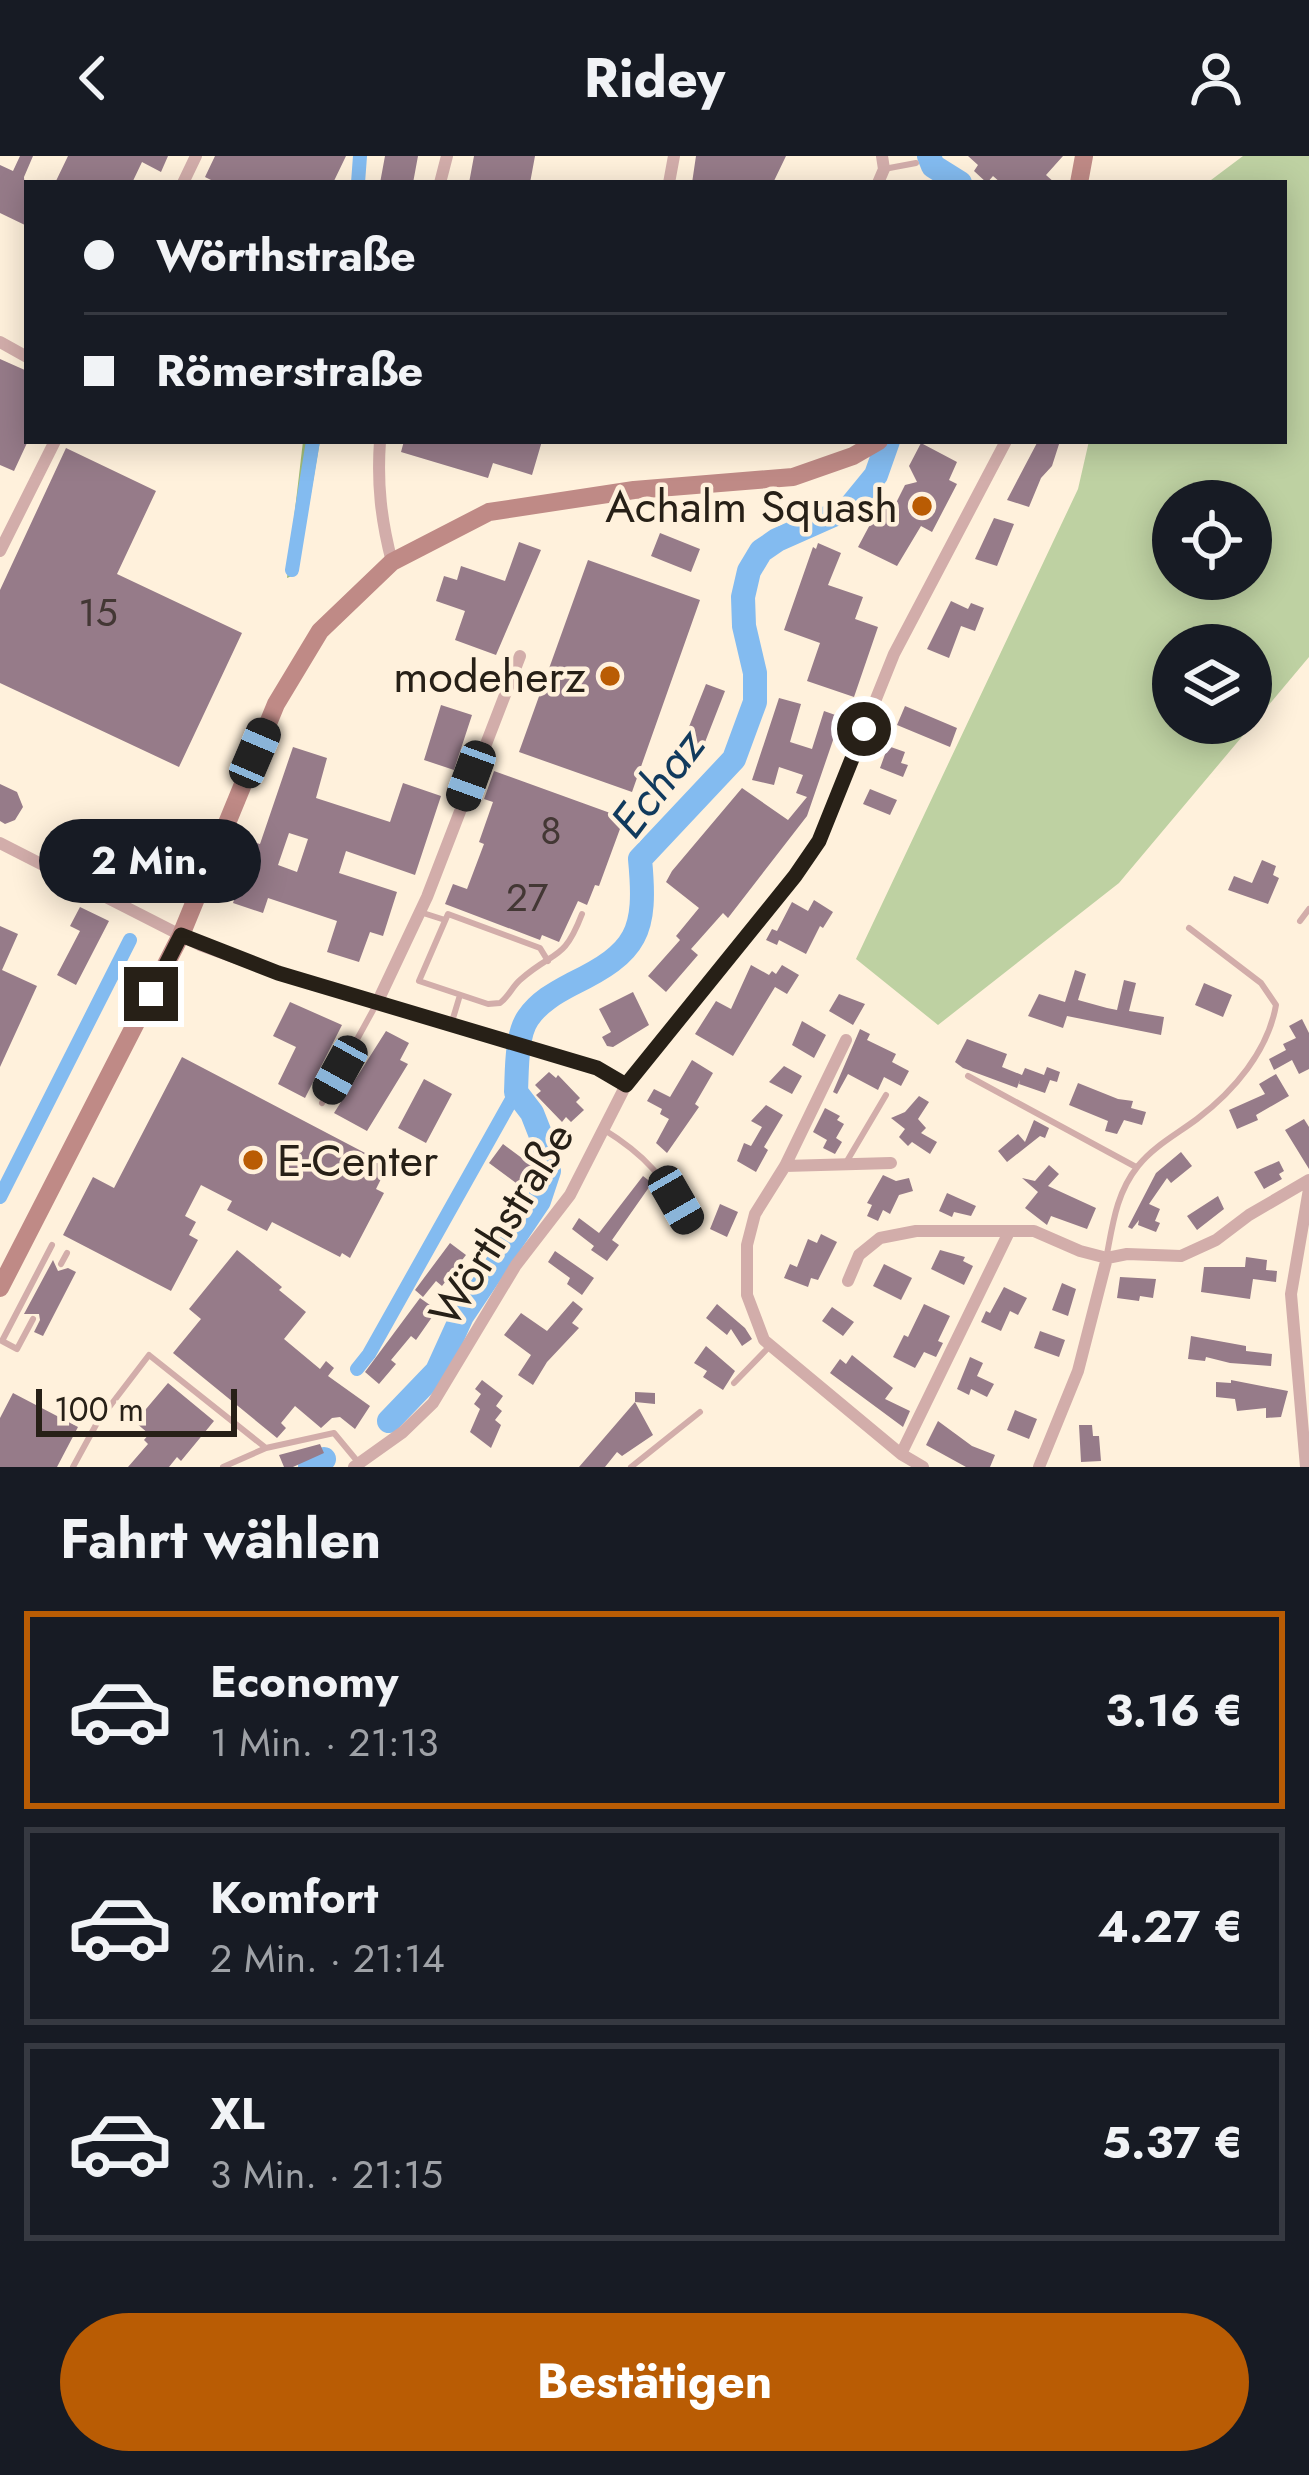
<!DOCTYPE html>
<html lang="de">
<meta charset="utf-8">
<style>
body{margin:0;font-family:Jost,sans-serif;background:#20242c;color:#f1f3f6;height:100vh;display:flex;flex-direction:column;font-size:45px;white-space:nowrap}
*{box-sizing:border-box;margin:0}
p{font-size:39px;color:#9ea1a6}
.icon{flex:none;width:66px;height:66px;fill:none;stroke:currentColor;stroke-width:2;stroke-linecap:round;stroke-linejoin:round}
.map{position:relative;height:1311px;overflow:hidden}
.side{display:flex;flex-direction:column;background:#171b24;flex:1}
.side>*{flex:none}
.top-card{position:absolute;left:24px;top:24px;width:1263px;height:264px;border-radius:0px;box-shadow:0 6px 30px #0003;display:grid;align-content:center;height:264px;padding:0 60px;background:#171b24}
.buttons{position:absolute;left:1152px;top:324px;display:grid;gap:24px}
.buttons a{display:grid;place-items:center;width:120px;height:120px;border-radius:50%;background:#171b24;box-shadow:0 6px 30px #0003;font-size:60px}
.scale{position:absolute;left:36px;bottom:30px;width:201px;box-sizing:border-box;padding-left:12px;border:6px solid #272017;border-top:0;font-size:33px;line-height:42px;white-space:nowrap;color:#272017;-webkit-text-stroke:9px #fff1dc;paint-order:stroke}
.end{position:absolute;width:54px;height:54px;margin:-27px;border:15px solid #272017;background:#fff;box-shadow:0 0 0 6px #fff}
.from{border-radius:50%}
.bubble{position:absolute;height:84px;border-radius:42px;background:#171b24;box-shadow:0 6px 30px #0003;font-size:39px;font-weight:700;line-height:84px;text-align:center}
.car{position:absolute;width:36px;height:72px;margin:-36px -18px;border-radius:15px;box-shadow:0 0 9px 3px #0007;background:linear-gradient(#222 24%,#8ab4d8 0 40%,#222 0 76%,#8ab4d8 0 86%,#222 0)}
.top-card b{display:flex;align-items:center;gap:42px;height:114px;font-size:45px}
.top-card b+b{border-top:3px solid #363941}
.top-card i{width:30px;height:30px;background:#f1f3f6}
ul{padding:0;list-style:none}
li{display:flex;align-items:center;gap:36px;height:198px;margin:0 24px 18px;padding:0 36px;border:6px solid #363941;border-radius:0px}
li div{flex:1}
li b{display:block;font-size:45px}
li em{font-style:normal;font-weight:700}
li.current{border-color:#b95c04}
li>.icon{width:108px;height:108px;stroke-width:1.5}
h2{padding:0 60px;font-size:54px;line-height:144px}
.button{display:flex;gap:24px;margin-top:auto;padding:24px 60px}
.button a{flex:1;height:138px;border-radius:72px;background:#b95c04;color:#fff;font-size:48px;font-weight:700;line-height:138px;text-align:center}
header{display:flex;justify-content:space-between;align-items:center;height:156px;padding:0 60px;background:#171b24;font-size:54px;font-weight:700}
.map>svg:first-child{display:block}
.green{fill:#bed1a2;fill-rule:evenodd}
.forest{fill:#a1bc78}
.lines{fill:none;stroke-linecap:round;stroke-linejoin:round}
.canal{stroke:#83bbf0;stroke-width:14}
.river{stroke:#83bbf0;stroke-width:24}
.building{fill:#967b89;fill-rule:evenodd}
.lane{stroke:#d2adaa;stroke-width:6}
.street{stroke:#d2adaa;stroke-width:12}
.secondary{stroke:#bf8a86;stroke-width:18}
.route{stroke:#272017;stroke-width:15}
.poi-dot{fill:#b95c04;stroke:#fff1dc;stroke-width:4.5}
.labels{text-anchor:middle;stroke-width:9;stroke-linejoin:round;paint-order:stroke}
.number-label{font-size:39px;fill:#433734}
.poi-label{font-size:45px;fill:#272017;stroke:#fff1dc;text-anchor:end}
.street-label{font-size:45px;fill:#272017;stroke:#fff1dc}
.water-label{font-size:48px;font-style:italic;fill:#113a5d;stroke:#fff1dc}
</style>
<header><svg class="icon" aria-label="back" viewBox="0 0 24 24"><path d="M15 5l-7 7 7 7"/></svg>Ridey<svg class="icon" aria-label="person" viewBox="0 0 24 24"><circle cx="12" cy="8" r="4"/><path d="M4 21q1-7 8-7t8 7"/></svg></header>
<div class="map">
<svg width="1309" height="1311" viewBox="0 0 1309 1311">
<rect width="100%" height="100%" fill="#fff1dc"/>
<path class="green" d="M1243,0H1309V501L1119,727L938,869L856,803L1078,333L1089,285H1284V27H1207ZM1251,345V423H1173V345ZM1251,489V567H1173V489Z"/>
<path class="forest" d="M303,285H320L297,418L287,422Z"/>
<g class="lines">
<path class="canal" d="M358,27L360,0
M292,414L313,285
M0,1041L130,784
M357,1213L369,1198L516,936"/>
<path class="river" d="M929,0L933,10L960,27
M389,1265L437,1215L462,1160L539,1045L549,1015L545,990L532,957L516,936C517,915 516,879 528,862C539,846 555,837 572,828C638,796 647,776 640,703L734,603L755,546V517L744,470L743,441L749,415L761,395L777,384L849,352L876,319L888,285
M310,1311L324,1303"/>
</g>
<path class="building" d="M20,0H33L24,21L27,70L0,57V9L13,15Z
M68,0H168L161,16L142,6L132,27H55Z
M215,0H346L333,27H217L205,21Z
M385,0H418L413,27H380Z
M474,0H535L530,27H469Z
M696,0H786L773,27H692Z
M968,0H1063L1046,19L1055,27H1001L993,20L987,27L974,15L978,9Z
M0,203L27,215V287L14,315L0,309Z
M404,285H542L532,319L493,307L488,322L401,296Z
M1038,285H1060L1052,310L1041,322L1029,351L1007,344Z
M921,287L957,306L949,324L957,328L932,376L921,370L897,410L858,391L874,361L879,363L884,352L892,355L905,329L917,326L909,310Z
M66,292L156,335L117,418L242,477L179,611L0,527V434Z
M994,362L1014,368L997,410L975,403Z
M660,377L700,393L691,416L651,400Z
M519,386L541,394L496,499L455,484L465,455L436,445L444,420L457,424L461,410L505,425Z
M818,387L841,397L828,429L863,441L855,463L878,471L854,541L807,525L820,487L784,474L813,391L816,393Z
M588,404L700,444L632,636L519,596Z
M951,445L968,453L971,447L984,452L975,475L961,470L949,502L927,493Z
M706,528L725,535L700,599L681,591Z
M779,542L801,548L790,586L812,593L824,555L841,561L807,660L728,762L723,757L691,793L698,799L666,836L648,820L680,784L676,780L699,752L666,726L672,715L742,632L788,664L807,641L796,637L803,619L779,611L774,629L752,624Z
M441,549L472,559L454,614L424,604Z
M905,550L957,572L950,591L897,569Z
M888,590L905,596L901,607L908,609L903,621L880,612Z
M293,591L327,602L316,642L390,666L403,627L441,640L415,719L346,695L339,717L397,736L383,780L370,776L359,806L327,796L337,765L268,742L263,757L233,747L253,686L260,688ZM289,677L308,683L297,716L278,709Z
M494,615L624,662L599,730L595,729L587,749L578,745L559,786L542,779L540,784L445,748L453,728L467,733L484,688L479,686L493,646L484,643Z
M0,628L17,636L23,651L15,664L5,668L0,665Z
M870,633L897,644L890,659L863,648Z
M94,688L125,704L114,725L84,709Z
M1262,704L1276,710L1273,719L1279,722L1268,748L1228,734L1234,720L1252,727Z
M814,744L833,756L823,772L820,770L806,798L779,784L777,789L766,784L772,773L777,775L792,746L808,755Z
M80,751L109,765L76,829L57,819L80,775L70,770Z
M0,770L18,778L2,814L37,830L0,911Z
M751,809L769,819L772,815L776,818L782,809L799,819L787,838L775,831L733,900L695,878L716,845L731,853Z
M1075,814L1086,818L1078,844L1107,852L1117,854L1124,824L1136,827L1129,855L1164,861L1161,879L1067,860L1063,872L1028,860L1039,838L1065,846Z
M1204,827L1232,839L1223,861L1195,849Z
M633,836L649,869L613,891L607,890L602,881L611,876L599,853Z
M839,838L865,848L853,869L829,855Z
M290,846L342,869L305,942L278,928L296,891L273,880Z
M1302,863L1309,877V913L1299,918L1292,904L1274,914L1269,903L1286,894L1283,888L1296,882L1289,870Z
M802,865L826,879L814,902L792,889Z
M860,873L870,878L867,884L896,898L892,906L909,915L901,930L884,921L878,934L848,918L837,938L833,936Z
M386,875L409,887L400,904L408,908L367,975L334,957Z
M967,883L1007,898L1002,911L1022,919L1025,912L1044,919L1047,911L1060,916L1057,926L1050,924L1045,937L1019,928L1020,924L1017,932L963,912L955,906Z
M182,901L388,1009L376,1033L384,1037L350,1102L342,1097L340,1101L272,1066L267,1075L227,1054L232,1045L201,1029L185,1060L196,1066L189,1079L198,1084L171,1135L63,1079L93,1021L114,1032Z
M692,904L713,917L695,948L699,951L667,997L656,987L669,963L660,958L662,953L647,945L654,933L670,941Z
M784,910L802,920L792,938L769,926Z
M549,916L556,922L558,919L580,942L576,946L584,954L571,966L566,961L562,966L536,939L541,935L535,929Z
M1276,918L1289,940L1256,959L1258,964L1237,973L1229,954L1265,938L1259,928Z
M424,923L452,938L426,987L398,972Z
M1078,927L1118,943L1133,945L1131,952L1146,956L1142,969L1124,964L1117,978L1105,975L1108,965L1069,949Z
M919,940L929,946L918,963L926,972L921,977L937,986L930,998L912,986L908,990L899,981L905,973L891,962L905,956Z
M766,949L783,959L764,991L768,994L756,1016L737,1005L744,987L751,990L762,971L751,965Z
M825,952L840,960L837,964L844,968L836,982L842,986L835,998L823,992L827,984L813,976Z
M1304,963L1309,971V1013L1285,974Z
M1034,964L1049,972L1045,982L1040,980L1007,1006L998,995L1018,978L1025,986Z
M503,988L534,1011L520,1030L489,1007Z
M1181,996L1192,1010L1171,1027L1167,1022L1149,1048L1160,1053L1155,1065L1160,1067L1156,1076L1138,1069L1139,1064L1132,1073L1128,1071L1156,1017Z
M1279,1005L1284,1015L1279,1018L1282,1023L1264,1033L1254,1016Z
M1049,1009L1059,1018L1048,1030L1096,1052L1087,1073L1051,1060L1047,1069L1025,1052L1038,1036L1022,1022L1035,1025Z
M883,1019L896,1025L909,1022L913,1035L899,1039L890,1058L883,1054L878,1065L867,1060L872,1049L867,1047Z
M643,1020L652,1027L612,1084L619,1089L607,1105L591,1094L594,1090L572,1073L579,1062L599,1077Z
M947,1037L976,1050L971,1060L954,1056L952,1061L939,1055Z
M1218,1040L1224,1053L1197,1074L1187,1060Z
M720,1048L738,1056L727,1081L710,1073Z
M821,1078L837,1086L818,1124L811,1122L808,1131L784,1122L790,1108L797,1111L808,1083L817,1087Z
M450,1087L466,1099L442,1130L436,1125L423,1141L415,1134Z
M237,1094L282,1131L279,1134L306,1156L284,1183L320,1213L326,1205L334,1212L328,1220L370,1250L355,1273L340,1261L332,1262L321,1272L295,1250L281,1267L286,1272L277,1282L173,1197L201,1163L189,1153Z
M940,1094L965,1101L963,1105L973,1110L964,1129L931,1113Z
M555,1095L594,1122L582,1139L567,1128L570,1122L548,1106Z
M1246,1101L1267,1104L1266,1114L1277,1115L1276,1126L1253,1123L1250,1143L1201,1136L1204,1111H1245Z
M53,1104L58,1115L68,1112L76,1116L43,1180L34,1176L40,1164L39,1158H24Z
M884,1108L912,1122L901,1144L873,1130Z
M1120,1121L1156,1123L1153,1142L1140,1140L1139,1145L1117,1142Z
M1062,1127L1076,1133L1068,1160L1052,1154Z
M1004,1131L1027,1142L1018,1159L1010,1155L1001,1175L981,1166L986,1155L990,1157Z
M420,1142L437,1154L416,1184L411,1180L391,1204L396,1208L379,1228L365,1216Z
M573,1145L583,1153L572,1167L579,1172L547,1206L533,1229L518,1219L531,1199L504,1179L521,1157L547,1175Z
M717,1148L745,1172L752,1183L742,1190L731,1173L727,1179L706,1162Z
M924,1148L950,1160L938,1185L943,1187L936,1201L924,1196L915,1212L893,1201L904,1179L908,1181Z
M832,1151L854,1166L843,1180L822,1165Z
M1040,1175L1065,1184L1059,1201L1034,1192Z
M1191,1180L1246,1190V1195L1272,1198L1271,1210L1230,1207L1206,1201L1205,1205L1188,1203Z
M706,1190L735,1215L723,1234L703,1221L707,1215L694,1207Z
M852,1199L893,1232L885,1243L910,1255L903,1271L830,1217L840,1203L846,1208Z
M970,1201L983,1207L977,1220L994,1228L987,1241L971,1233L969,1239L957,1233Z
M482,1224L503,1240L496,1250L502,1255L495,1264L501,1269L491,1292L470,1276L480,1253L474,1248L481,1238L475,1233Z
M1231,1224L1288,1235L1281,1261L1266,1262V1252L1237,1255L1235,1243L1216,1241V1226L1231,1227Z
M168,1227L214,1265L181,1305L177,1301L169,1311H128L148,1288L144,1284L149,1278L135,1266Z
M635,1236L655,1237V1248L635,1246L653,1279L622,1300L617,1296L605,1311H579L635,1246Z
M13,1237L78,1271L57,1311H0V1262Z
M1015,1254L1037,1263L1029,1283L1007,1274Z
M938,1265L972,1290L995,1299L990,1311H966L926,1289Z
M1079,1269H1092L1093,1280H1099L1101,1305L1081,1306Z
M320,1288L324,1297L293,1311H284L279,1299Z"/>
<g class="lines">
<path class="lane" d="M884,13L916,7
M420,756L445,764
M1300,765L1309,753
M548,805L540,792L448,758L419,825L488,848L500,847C509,840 512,831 520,824C555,793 563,807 582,758
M451,869L460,839
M968,920L1136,1011
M322,947L377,847
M603,973C647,1000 663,1021 688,1065
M847,1005L886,939
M1107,1098C1113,1066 1117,1036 1138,1010C1154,990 1177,978 1197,963C1234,935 1268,895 1276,849L1261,827L1189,772
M61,1108L67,1097
M33,1163L17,1193L2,1185L52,1089
M734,1227L769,1191
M73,1311L97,1267L149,1199L266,1292L334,1277L358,1306
M223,1311L266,1292
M631,1311L700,1256"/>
<path class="street" d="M183,27L196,0
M440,27L447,0
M669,27L674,0
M878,27L884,13L882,0
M0,186L27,201
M380,285C377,328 381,364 392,406
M0,395L55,285
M0,687L200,789L278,817L597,912L626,929
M377,847L427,741L520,500
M846,884L785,1010L755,1058L747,1089V1139L764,1184L901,1298L923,1311
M785,1010L891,1007
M848,1125L859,1099L880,1082L916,1075H1034L1080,1095L1107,1102L1127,1098L1181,1100L1216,1084L1249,1059L1309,1024
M901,1298L1009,1076
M354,1311L403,1276L433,1247L516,1109L570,1039L626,929L795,720L819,685L894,498L1006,285
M1039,1311L1078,1215L1107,1102
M1306,1311L1291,1138L1309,1033"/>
<path class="secondary" d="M1079,27L1084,0
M0,1132L181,779L276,548L320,475L392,406L489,356L634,334L793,321L853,300L879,285"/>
</g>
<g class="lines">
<path class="route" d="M151,838L181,779L278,817L597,912L626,929L795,720L819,685L864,573"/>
</g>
<g class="poi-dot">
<circle cx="922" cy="350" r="12"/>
<circle cx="610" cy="520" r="12"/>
<circle cx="253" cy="1004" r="12"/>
</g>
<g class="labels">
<g class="number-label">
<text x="98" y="470">15</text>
<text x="551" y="688">8</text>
<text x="527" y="755">27</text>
</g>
<g class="poi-label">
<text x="898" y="366">Achalm Squash</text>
<text x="586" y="536">modeherz</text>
<text x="277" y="1020" text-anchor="start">E-Center</text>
</g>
<g class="street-label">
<text transform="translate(501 1068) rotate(-58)" y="16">Wörthstraße</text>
</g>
<g class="water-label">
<text transform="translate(657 627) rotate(-53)" y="17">Echaz</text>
</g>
</g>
</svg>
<div class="buttons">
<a><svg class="icon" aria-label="locate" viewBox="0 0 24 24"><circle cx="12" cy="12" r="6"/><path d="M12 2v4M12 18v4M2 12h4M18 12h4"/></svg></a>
<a><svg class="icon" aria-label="layers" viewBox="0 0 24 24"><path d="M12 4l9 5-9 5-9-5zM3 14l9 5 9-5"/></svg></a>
</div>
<div class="scale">100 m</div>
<i class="end from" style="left:864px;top:573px"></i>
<i class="end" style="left:151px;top:838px"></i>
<div class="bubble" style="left:39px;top:663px;width:222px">2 Min.</div>
<i class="car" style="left:255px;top:597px;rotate:23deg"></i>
<i class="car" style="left:471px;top:620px;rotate:200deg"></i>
<i class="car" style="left:340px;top:914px;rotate:209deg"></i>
<i class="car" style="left:676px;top:1044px;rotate:150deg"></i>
<div class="top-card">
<b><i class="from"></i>Wörthstraße</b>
<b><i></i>Römerstraße</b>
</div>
</div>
<section class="side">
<h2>Fahrt wählen</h2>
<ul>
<li class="current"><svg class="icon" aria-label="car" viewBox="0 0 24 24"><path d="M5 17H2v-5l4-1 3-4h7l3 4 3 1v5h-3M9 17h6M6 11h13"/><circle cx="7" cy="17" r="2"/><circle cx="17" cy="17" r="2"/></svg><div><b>Economy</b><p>1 Min. · 21:13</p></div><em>3.16 €</em></li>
<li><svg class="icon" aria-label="car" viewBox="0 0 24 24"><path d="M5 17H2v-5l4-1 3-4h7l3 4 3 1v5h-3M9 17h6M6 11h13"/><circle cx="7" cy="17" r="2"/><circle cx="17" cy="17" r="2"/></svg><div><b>Komfort</b><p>2 Min. · 21:14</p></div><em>4.27 €</em></li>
<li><svg class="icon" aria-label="car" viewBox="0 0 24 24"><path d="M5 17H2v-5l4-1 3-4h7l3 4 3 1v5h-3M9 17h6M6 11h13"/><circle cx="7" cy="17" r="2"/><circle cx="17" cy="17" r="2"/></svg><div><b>XL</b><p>3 Min. · 21:15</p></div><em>5.37 €</em></li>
</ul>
<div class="button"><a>Bestätigen</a></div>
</section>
